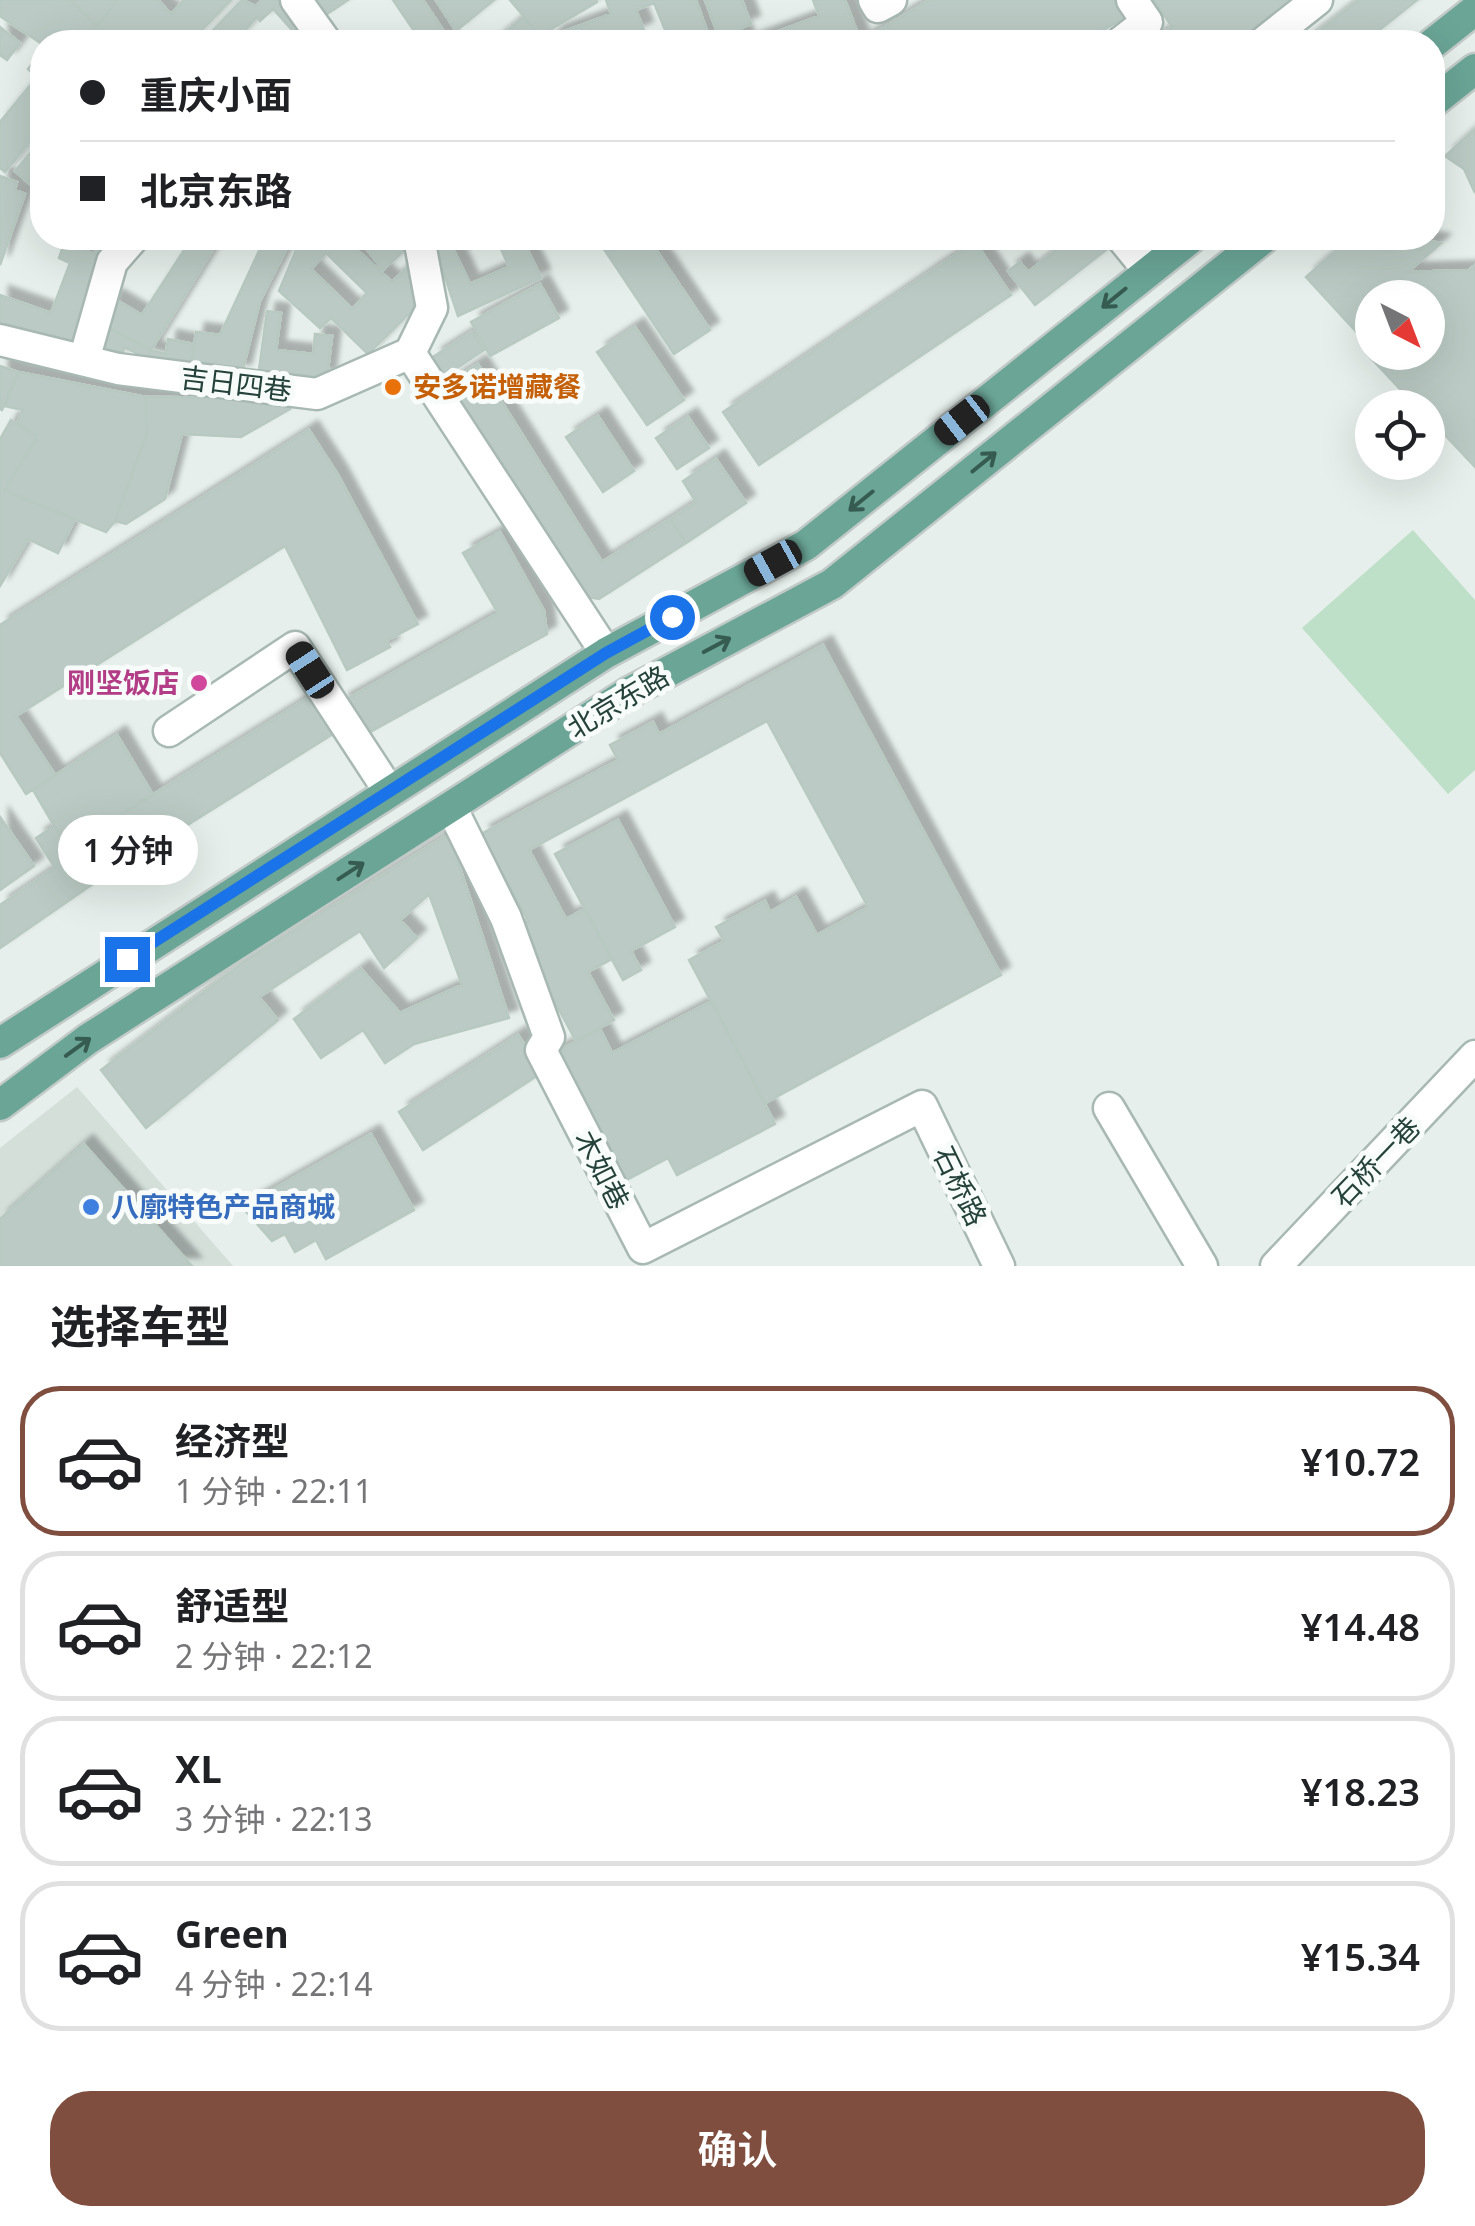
<!DOCTYPE html>
<html lang="zh">
<meta charset="utf-8">
<style>
body{margin:0;font-family:"Noto Sans","Noto Sans SC",sans-serif;background:#f2f2f2;color:#202124;height:100vh;display:flex;flex-direction:column;font-size:38px;white-space:nowrap}
*{box-sizing:border-box;margin:0}
p{font-size:32px;color:#757577}
.icon{flex:none;width:55px;height:55px;fill:none;stroke:currentColor;stroke-width:2;stroke-linecap:round;stroke-linejoin:round}
.map{position:relative;height:1266px;overflow:hidden}
.side{display:flex;flex-direction:column;background:#fff;flex:1}
.side>*{flex:none}
.top-card{position:absolute;left:30px;top:30px;width:1415px;height:220px;border-radius:40px;box-shadow:0 10px 40px #0002;display:grid;align-content:center;height:220px;padding:0 50px;background:#fff}
.needle{width:65px;rotate:138deg}
.controls{position:absolute;left:1355px;top:280px;display:grid;gap:20px}
.controls a{display:grid;place-items:center;width:90px;height:90px;border-radius:50%;background:#fff;box-shadow:0 10px 40px #0002;font-size:50px}
.end{position:absolute;width:45px;height:45px;margin:-22px;border:12px solid #1a73e8;background:#fff;box-shadow:0 0 0 5px #fff}
.from{border-radius:50%}
.bubble{position:absolute;height:70px;border-radius:35px;background:#fff;box-shadow:0 10px 40px #0002;font-size:32px;font-weight:600;line-height:70px;text-align:center}
.car{position:absolute;width:30px;height:60px;margin:-30px -15px;border-radius:12px;box-shadow:0 0 8px 2px #0007;background:linear-gradient(#222 24%,#8ab4d8 0 40%,#222 0 76%,#8ab4d8 0 86%,#222 0)}
.top-card b{display:flex;align-items:center;gap:35px;height:95px;font-size:38px}
.top-card b+b{border-top:2px solid #e0e0e0}
.top-card i{width:25px;height:25px;background:#202124}
ul{padding:0;list-style:none}
li{display:flex;align-items:center;gap:30px;height:150px;margin:0 20px 15px;padding:0 30px;border:5px solid #e0e0e0;border-radius:40px}
li div{flex:1}
li b{display:block;font-size:38px}
li em{font-style:normal;font-weight:600}
li.on{border-color:#7f4e3f}
li>.icon{width:90px;height:90px;stroke-width:1.5}
h2{padding:0 50px;font-size:45px;line-height:120px}
.action{display:flex;gap:20px;margin-top:auto;padding:20px 50px}
.action a{flex:1;height:115px;border-radius:40px;background:#7f4e3f;color:#fff;font-size:40px;font-weight:600;line-height:115px;text-align:center}
.map>svg:first-child{display:block}
.built{fill:#d4dfda}
.green{fill:#bfe0c8}
.building{fill:#bbcac4;stroke:#b8c9c2;stroke-width:2.5;fill-rule:evenodd;filter:url(#shadow)}
.lines{fill:none;stroke-linecap:round;stroke-linejoin:round}
.minor-casing{stroke:#a8b8b2;stroke-width:35}
.major-casing{stroke:#c2cac8;stroke-width:35}
.minor{stroke:#fff;stroke-width:30}
.major{stroke:#6aa596;stroke-width:30}
.oneway{stroke:#365b51}
.route{stroke:#1a73e8;stroke-width:12}
.food-dot{fill:#e8710a;stroke:#f7fbf9;stroke-width:4}
.hotel-dot{fill:#d1479c;stroke:#f7fbf9;stroke-width:4}
.shop-dot{fill:#3f7fe0;stroke:#f7fbf9;stroke-width:4}
.labels{text-anchor:middle;stroke-width:10;stroke-linejoin:round;paint-order:stroke}
.street-label{font-size:28px;fill:#24423a;stroke:#f7fbf9}
.food-label{font-size:28px;font-weight:bold;fill:#c56008;stroke:#f7fbf9;text-anchor:start}
.hotel-label{font-size:28px;font-weight:bold;fill:#b23c85;stroke:#f7fbf9;text-anchor:end}
.shop-label{font-size:28px;font-weight:bold;fill:#366cbe;stroke:#f7fbf9;text-anchor:start}
</style>
<div class="map">
<svg width="1475" height="1266" viewBox="0 0 1475 1266">
<defs>
<filter id="shadow"><feDropShadow dx="9" dy="-9" stdDeviation="2.5" flood-color="#0004"/></filter>
</defs>
<rect width="100%" height="100%" fill="#e6efeb"/>
<path class="built" d="M77,1087L233,1266H0V1148Z"/>
<path class="green" d="M1413,530L1475,600V770L1448,794L1302,628Z"/>
<path class="building" d="M0,0H70L103,30L98,35L107,42L42,44L0,16Z
M70,0H118L97,26Z
M118,0H158L171,14L184,0H231L190,42H107L98,35L103,30L97,26Z
M242,0L256,6L262,0H278L315,42H283L292,30L273,9L260,21L257,17L234,42H202Z
M309,0H348L321,18Z
M393,0H423L451,42H412L419,38Z
M436,0H494L456,31Z
M510,0H596L597,2L540,36Z
M606,0H696L711,42H670L654,3L636,10L644,30L614,42H547L556,34L611,14Z
M705,0H742L751,24L740,28L746,42H721Z
M813,0H845L861,42H749L819,16Z
M929,0H1115L1126,16L1085,42H860Z
M1154,0H1297L1241,42H1150L1172,27Z
M1358,0H1417L1364,42H1305Z
M523,17L540,36L532,42H494Z
M0,27L20,43L7,60L0,55Z
M42,51V127L5,172L0,168V122L37,77L28,69Z
M1475,129V193L1464,169L1445,156Z
M42,139V194L15,171Z
M0,176L17,182L15,190L25,194L0,265Z
M71,238H120L103,257L82,239L79,244Z
M192,238H220L151,350L103,325L113,298L142,315Z
M265,238H292L260,301L242,373L191,368L196,332L220,335Z
M301,238H344L392,282L410,265L419,274L411,283L424,299L368,354L331,318L320,328L279,291ZM326,253L367,293L352,309L311,269Z
M358,238H401L409,246L383,270Z
M432,238H448L470,284L509,267L496,238H522L541,278L458,316Z
M596,238H635L608,255Z
M635,238H648L710,330L674,354L608,255Z
M1072,238H1105L1111,246L1035,305L1008,271L1020,262L1028,272Z
M1350,238H1413L1441,243L1408,272L1469,270L1475,265V467L1428,417V408H1418L1367,354L1372,349L1306,277ZM1372,298H1428V352H1372Z
M975,242L1011,295L759,465L723,412Z
M64,243L103,257L72,349L0,323V295L51,313L70,263L59,258Z
M540,284L559,318L490,356L471,322Z
M267,311L281,313L276,350L313,354L315,334L332,336L327,378L259,370Z
M103,325L151,350L147,358L124,347L122,358L98,355Z
M635,327L684,400L647,425L597,352Z
M472,332L484,350L445,376L433,357Z
M168,339L194,344L191,368L147,358L151,350L166,354Z
M478,364L602,562L670,519L686,543L599,599L577,595L449,383Z
M0,366L18,372L2,410L0,409Z
M18,372L146,397L147,433L115,521L106,532L4,491L37,437L17,423L23,410L5,406Z
M146,397L291,398L290,409L241,437L182,434L165,499L126,524L115,521L147,433Z
M598,416L634,471L603,492L566,437Z
M688,417L709,448L677,469L656,438Z
M11,420L37,437L4,491L75,519L58,553L28,539L0,586V439Z
M309,430L338,475L418,624L386,641L390,647L347,670L285,546L16,716L55,775L26,794L0,753V625Z
M716,459L746,503L686,543L670,519L696,502L683,481Z
M500,532L544,611L547,634L361,737L340,703L498,613L463,553Z
M823,645L1001,975L765,1103L689,960L724,941L716,927L765,901L770,912L796,897L817,935L868,907L767,721L529,850L566,919L585,909L612,959L588,972L614,1020L576,1041L515,929L529,922L481,834L618,760L610,745L653,722L659,734Z
M313,695L336,732L90,886L67,848Z
M117,735L153,795L67,848L33,790Z
M0,817L34,866L0,890Z
M618,820L675,927L631,951L641,970L623,980L555,854Z
M54,826L90,886L0,948V905L55,868L36,838Z
M449,834L509,1018L414,1044L385,1063L363,1030L321,1058L294,1019L361,969L400,1013L462,985L429,894L400,920L417,938L384,968L360,931L259,997L278,1020L146,1128L101,1070L246,960Z
M712,1001L775,1124L677,1175L668,1158L619,1184L552,1054L600,1029L612,1053Z
M518,1035L543,1072L423,1150L399,1112Z
M371,1134L414,1210L326,1259L316,1240L295,1252L285,1234L272,1241L242,1207Z
M84,1144L192,1266H0V1219Z"/>
<g class="lines">
<defs>
<path id="minor" d="M296,0L326,42
M874,0L878,7L891,0
M1121,42L1147,22L1132,0
M1264,42L1317,0
M1122,238L1149,271
M0,340L118,369L317,394L410,353L606,653
M410,353L432,308L419,238
M84,360L112,262L133,238
M169,731L295,647L389,791
M451,807L506,918L549,1037L541,1050L643,1248L922,1106L999,1266
M1109,1108L1202,1266
M1276,1266L1475,1056"/>
<path id="major" d="M1432,44L1475,10
M1432,103L1475,69
M0,1043L606,653L806,545L1191,238
M0,1105L88,1039L628,693L832,584L1264,238"/>
</defs>
<use href="#minor" class="minor-casing"/>
<use href="#major" class="major-casing"/>
<use href="#minor" class="minor"/>
<use href="#major" class="major"/>
</g>
<defs><path id="oneway-shaft" d="M-6 0H5M1.5-3L5.5 0L1.5 3" fill="none" stroke-width="1.6" stroke-linecap="round" stroke-linejoin="round" transform="scale(2.5)"/></defs>
<g class="oneway">
<use href="#oneway-shaft" transform="translate(1114 298) rotate(141)"/>
<use href="#oneway-shaft" transform="translate(984 462) rotate(-39)"/>
<use href="#oneway-shaft" transform="translate(861 501) rotate(141)"/>
<use href="#oneway-shaft" transform="translate(717 645) rotate(-28)"/>
<use href="#oneway-shaft" transform="translate(351 871) rotate(-33)"/>
<use href="#oneway-shaft" transform="translate(78 1047) rotate(-36)"/>
</g>
<g class="lines">
<path class="route" d="M127,959L606,653L672,617"/>
</g>
<circle class="food-dot" cx="393" cy="387" r="10"/>
<circle class="hotel-dot" cx="199" cy="683" r="10"/>
<circle class="shop-dot" cx="91" cy="1207" r="10"/>
<g class="labels">
<g class="street-label">
<text transform="translate(236 384) rotate(7)" y="10">吉日四巷</text>
<text transform="translate(618 702) rotate(-31)" y="10">北京东路</text>
<text transform="translate(1376 1162) rotate(-46)" y="10">石桥一巷</text>
<text transform="translate(602 1170) rotate(63)" y="10">木如巷</text>
<text transform="translate(960 1186) rotate(64)" y="10">石桥路</text>
</g>
<g class="food-label">
<text x="413" y="397">安多诺增藏餐</text>
</g>
<g class="hotel-label">
<text x="179" y="693">刚坚饭店</text>
</g>
<g class="shop-label">
<text x="111" y="1217">八廓特色产品商城</text>
</g>
</g>
</svg>
<div class="controls">
<a><svg class="needle" viewBox="-14 -14 28 28"><path d="M0-13l5 13h-10z" fill="#e53935"/><path d="M0 13l5-13h-10z" fill="#757577"/></svg></a>
<a><svg class="icon" aria-label="locate" viewBox="0 0 24 24"><circle cx="12" cy="12" r="6"/><path d="M12 2v4M12 18v4M2 12h4M18 12h4"/></svg></a>
</div>
<i class="end from" style="left:672px;top:617px"></i>
<i class="end" style="left:127px;top:959px"></i>
<div class="bubble" style="left:58px;top:815px;width:140px">1 分钟</div>
<i class="car" style="left:962px;top:420px;rotate:232deg"></i>
<i class="car" style="left:773px;top:563px;rotate:241deg"></i>
<i class="car" style="left:310px;top:670px;rotate:327deg"></i>
<div class="top-card">
<b><i class="from"></i>重庆小面</b>
<b><i></i>北京东路</b>
</div>
</div>
<section class="side">
<h2>选择车型</h2>
<ul>
<li class="on"><svg class="icon" aria-label="car" viewBox="0 0 24 24"><path d="M5 17H2v-5l4-1 3-4h7l3 4 3 1v5h-3M9 17h6M6 11h13"/><circle cx="7" cy="17" r="2"/><circle cx="17" cy="17" r="2"/></svg><div><b>经济型</b><p>1 分钟 · 22:11</p></div><em>¥10.72</em></li>
<li><svg class="icon" aria-label="car" viewBox="0 0 24 24"><path d="M5 17H2v-5l4-1 3-4h7l3 4 3 1v5h-3M9 17h6M6 11h13"/><circle cx="7" cy="17" r="2"/><circle cx="17" cy="17" r="2"/></svg><div><b>舒适型</b><p>2 分钟 · 22:12</p></div><em>¥14.48</em></li>
<li><svg class="icon" aria-label="car" viewBox="0 0 24 24"><path d="M5 17H2v-5l4-1 3-4h7l3 4 3 1v5h-3M9 17h6M6 11h13"/><circle cx="7" cy="17" r="2"/><circle cx="17" cy="17" r="2"/></svg><div><b>XL</b><p>3 分钟 · 22:13</p></div><em>¥18.23</em></li>
<li><svg class="icon" aria-label="car" viewBox="0 0 24 24"><path d="M5 17H2v-5l4-1 3-4h7l3 4 3 1v5h-3M9 17h6M6 11h13"/><circle cx="7" cy="17" r="2"/><circle cx="17" cy="17" r="2"/></svg><div><b>Green</b><p>4 分钟 · 22:14</p></div><em>¥15.34</em></li>
</ul>
<div class="action"><a>确认</a></div>
</section>
